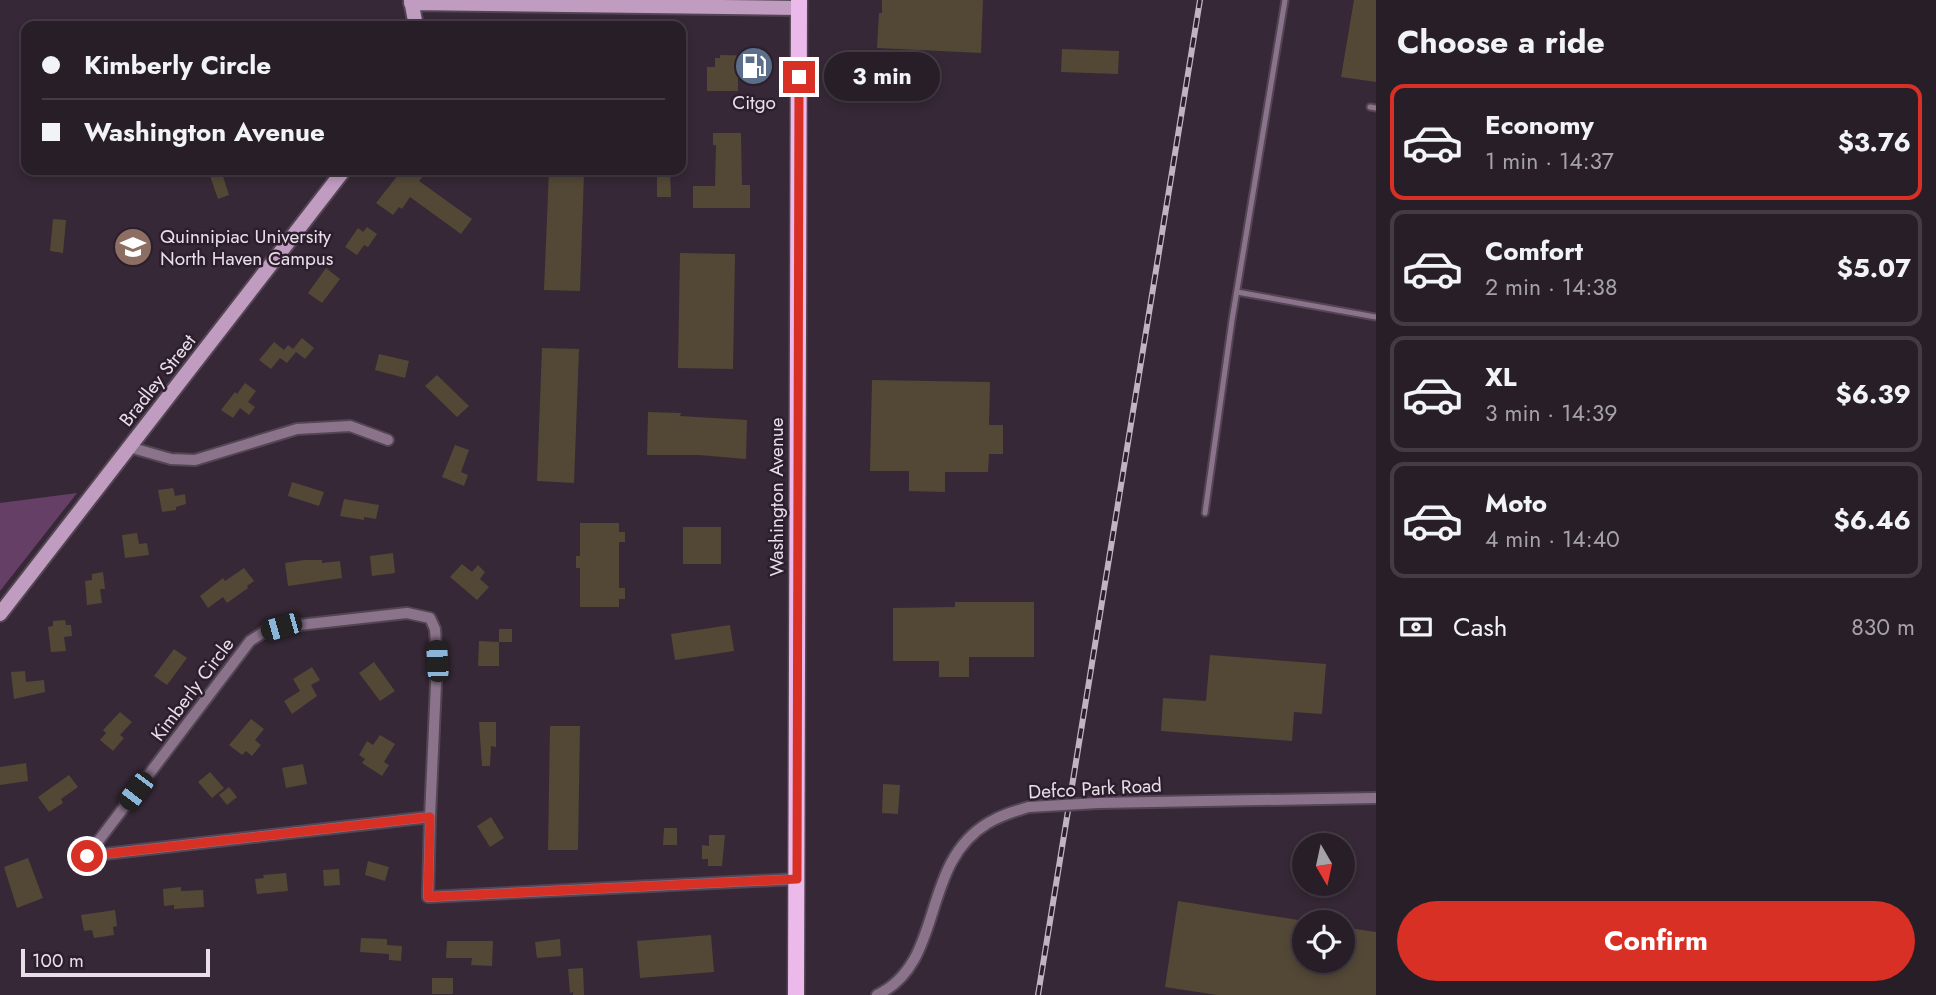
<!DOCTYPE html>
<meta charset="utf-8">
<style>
body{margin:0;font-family:Jost,sans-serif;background:#302730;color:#f1f3f6;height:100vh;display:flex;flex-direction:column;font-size:26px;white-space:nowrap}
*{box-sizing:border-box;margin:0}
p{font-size:23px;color:#a5a2a8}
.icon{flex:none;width:38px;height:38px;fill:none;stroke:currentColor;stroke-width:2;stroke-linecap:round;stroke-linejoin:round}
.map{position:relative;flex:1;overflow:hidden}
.drawer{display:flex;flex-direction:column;background:#281e28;width:560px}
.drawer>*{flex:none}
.banner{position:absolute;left:21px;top:21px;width:665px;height:154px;border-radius:14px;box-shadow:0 4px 10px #0003,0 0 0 2px #443c45;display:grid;align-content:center;height:154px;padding:0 21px;background:#281e28}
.needle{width:46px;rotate:171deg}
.buttons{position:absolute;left:1292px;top:833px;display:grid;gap:14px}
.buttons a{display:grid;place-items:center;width:63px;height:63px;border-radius:50%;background:#281e28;box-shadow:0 4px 10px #0003,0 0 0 2px #443c45;font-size:35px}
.scale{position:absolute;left:21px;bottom:18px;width:189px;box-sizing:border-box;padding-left:7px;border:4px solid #e9dfe9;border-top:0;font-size:19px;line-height:24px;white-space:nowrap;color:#e9dfe9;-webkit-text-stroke:5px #2c1e2c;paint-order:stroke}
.end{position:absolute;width:32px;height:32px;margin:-16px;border:9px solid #d93025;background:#fff;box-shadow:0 0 0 4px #fff}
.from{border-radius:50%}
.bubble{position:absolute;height:49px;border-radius:24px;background:#281e28;box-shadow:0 4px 10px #0003,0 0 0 2px #443c45;font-size:23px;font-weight:700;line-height:49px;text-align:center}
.car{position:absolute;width:21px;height:42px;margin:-21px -10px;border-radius:9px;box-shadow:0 0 5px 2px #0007;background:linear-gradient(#222 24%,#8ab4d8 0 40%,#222 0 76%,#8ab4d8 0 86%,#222 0)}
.banner b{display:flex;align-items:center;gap:24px;height:66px;font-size:26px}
.banner b+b{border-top:2px solid #443c45}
.banner i{width:18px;height:18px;background:#f1f3f6}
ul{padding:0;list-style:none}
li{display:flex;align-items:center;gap:21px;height:116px;margin:0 14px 10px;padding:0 7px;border:4px solid #443c45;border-radius:14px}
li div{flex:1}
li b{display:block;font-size:26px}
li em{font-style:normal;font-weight:700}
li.active{border-color:#d93025}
li>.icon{width:63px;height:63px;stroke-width:1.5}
h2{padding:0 21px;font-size:32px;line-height:84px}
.pay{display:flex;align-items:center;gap:18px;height:77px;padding:0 21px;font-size:26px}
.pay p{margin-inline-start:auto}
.action{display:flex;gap:14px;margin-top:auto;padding:14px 21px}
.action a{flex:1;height:80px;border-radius:42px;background:#d93025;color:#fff;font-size:28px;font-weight:700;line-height:80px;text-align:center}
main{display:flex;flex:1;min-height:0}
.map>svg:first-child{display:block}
.green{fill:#663f66}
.building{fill:#534836}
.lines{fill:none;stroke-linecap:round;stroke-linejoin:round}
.lane-casing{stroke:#534553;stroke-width:9}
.street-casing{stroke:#534553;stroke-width:14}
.secondary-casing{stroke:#534553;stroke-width:18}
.primary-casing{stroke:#534553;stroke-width:19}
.lane{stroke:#8b748b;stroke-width:5}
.street{stroke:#8b748b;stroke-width:10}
.secondary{stroke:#c19cc1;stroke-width:14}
.primary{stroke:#ebbaea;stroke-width:16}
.rail-casing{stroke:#bfb4bf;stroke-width:6}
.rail{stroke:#2c1e2c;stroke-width:3.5;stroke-dasharray:10;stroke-linecap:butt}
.street-bridge-casing{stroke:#534553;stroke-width:14;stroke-linecap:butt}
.street-bridge{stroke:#8b748b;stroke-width:10}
.route{stroke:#d93025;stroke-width:9}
.labels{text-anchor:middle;stroke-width:5;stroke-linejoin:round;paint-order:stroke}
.poi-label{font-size:19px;fill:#e9dfe9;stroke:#2c1e2c}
.street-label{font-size:19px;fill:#e9dfe9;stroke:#2c1e2c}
</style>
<main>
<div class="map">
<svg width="1376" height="995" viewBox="0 0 1376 995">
<rect width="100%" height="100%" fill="#362836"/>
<path class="green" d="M77,493L0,591V503Z"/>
<path class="building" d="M882,0H983L981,53L877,48L879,13H882Z
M1354,0H1376V82L1341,77Z
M1062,49L1119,51L1118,74L1061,72Z
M720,55L761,56V77H738V91H707V67H715V58H720Z
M713,133H741L742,185H750V208H693V186H715L716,145H713Z
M208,170H221L229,195L218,199Z
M402,170H428L419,181L472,219L461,234L410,197L402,209L399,207L393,215L376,203Z
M549,170H583L584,173L580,291L544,290Z
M657,170H670L671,197H657Z
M53,219L66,220L63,253L50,251Z
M367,227L377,234L368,247L364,245L357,255L345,247L358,228L363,232Z
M680,253L735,254L733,369L678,368Z
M326,268L340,279L322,303L308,293Z
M302,338L314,348L305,359L296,352L287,363L280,358L271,369L259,360L274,342L284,350L288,345L293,349Z
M542,348L579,349L574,483L537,481Z
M379,354L409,361L405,378L375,370Z
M437,375L469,406L457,417L425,386Z
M872,380L990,382L989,425H1003V454H989L988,472H945V492L909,491V471H870Z
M245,383L256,391L248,402L255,407L249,415L240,408L233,418L221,410L235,392L237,394Z
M648,412L681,413L680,416L747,420L746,459L699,455H647Z
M455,445L469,450L461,472L468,475L464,486L442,477Z
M292,482L324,492L319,506L288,496Z
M173,488L175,496L185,494L186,504L176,507V510L162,512L158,490Z
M344,499L379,505L376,519L364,517V520L340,516Z
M580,523H619V532H625V542H619V588H625V599H619V607H580V568H576V556H580Z
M683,527H721V564H683Z
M137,533L139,544L147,543L149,555L125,558L122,535Z
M393,553L395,573L372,576L370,556Z
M304,560H322V563L340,561L342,578L288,586L285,563Z
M462,564L472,572L478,565L485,572L480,579L489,587L477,600L450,577Z
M244,568L254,581L247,586L248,588L227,603L223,597L208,608L200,596L223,578L225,581Z
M103,572L105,589H100L102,603L87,605L85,581L92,580V574Z
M955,602H1034V657H969V677H939V661H893V608L955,607Z
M65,620L66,625H71L72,636L64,637L66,651L51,652L48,627L53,626V621Z
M730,625L734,651L675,660L671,634Z
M499,629H512V642H499Z
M479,641L499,642V666H478Z
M174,649L187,658L167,685L154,676Z
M1210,655L1326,664L1322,714L1294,712L1292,741L1161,731L1163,698L1206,701Z
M374,662L395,691L380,701L359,673Z
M312,667L320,680L311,685L317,696L292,714L284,701L300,691L293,679Z
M25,671L26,682L44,680L45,692L14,699L11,672Z
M120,712L132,722L120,735L124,738L113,751L100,740L106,733L103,730Z
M251,719L264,729L255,740L261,745L252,756L246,751L242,755L229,745Z
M479,722H496V747L491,746L490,766H482Z
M550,726H580L578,850H548Z
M380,735L395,744L384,762L389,765L382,776L362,763L365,759L359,755L367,741L373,745Z
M26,763L28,781L0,785V767Z
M303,764L307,784L286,788L282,768Z
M210,772L224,788L212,798L198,782Z
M69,775L78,787L61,799L63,803L49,812L38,797Z
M883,784L900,785L898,814L882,813Z
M229,787L237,797L227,805L219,795Z
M491,817L504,838L490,847L477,826Z
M664,828H677V845H663Z
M709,835H725L722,866H708V859H702V845L709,846Z
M28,858L43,898L17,908L4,867Z
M368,861L389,867L385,881L365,875Z
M339,869L340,885L324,886L323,870Z
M286,873L288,891L257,894L255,879L264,878L263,875Z
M181,887V891L203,890L204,907L174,909V905L164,906L163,889Z
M1178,901L1304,921V961H1342V927L1376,932V995H1217L1165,987Z
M115,910L117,926L113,927L114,935L94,938L92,930L84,931L81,915Z
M711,935L714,972L640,978L637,941Z
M361,938L387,939V945L402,946L401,961L389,960V954L360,952Z
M560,939L561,956L537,958L535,942Z
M447,941H493L492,966L471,965L472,958H446Z
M583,968L584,995H573V992L570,993L568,969Z
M432,978H453V994H432Z"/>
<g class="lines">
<defs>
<path id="lane" d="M1370,107L1376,108
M1237,292L1376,317
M1205,513L1232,320L1285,0"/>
<path id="street" d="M129,447L171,459L195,460L297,429L350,426L388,440
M407,613L430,618L435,629L437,661L430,817L87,856L250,641L264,632L281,627Z
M1098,803L1376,798
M430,817L428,897L797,879
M877,995C946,962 919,864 988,823C1001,815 1015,811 1029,807"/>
<path id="secondary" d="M411,0L416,26
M411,3L799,8
M0,614L344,170"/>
<path id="primary" d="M796,995L799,0"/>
</defs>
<use href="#lane" class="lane-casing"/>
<use href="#street" class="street-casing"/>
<use href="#secondary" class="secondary-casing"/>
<use href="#primary" class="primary-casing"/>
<use href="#lane" class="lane"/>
<use href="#street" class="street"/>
<use href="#secondary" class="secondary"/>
<use href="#primary" class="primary"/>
<defs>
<path id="rail" d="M1038,995L1200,0"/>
</defs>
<use href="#rail" class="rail-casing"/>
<use href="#rail" class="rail"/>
<defs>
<path id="street-bridge" d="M1029,807L1098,803"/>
</defs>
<use href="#street-bridge" class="street-bridge-casing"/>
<use href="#street-bridge" class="street-bridge"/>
</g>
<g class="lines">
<path class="route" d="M87,856L430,817L428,897L797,879L799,77"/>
</g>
<defs>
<symbol id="fuel-disc" viewBox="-11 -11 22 22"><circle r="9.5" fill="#5c6f8a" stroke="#2c1e2c"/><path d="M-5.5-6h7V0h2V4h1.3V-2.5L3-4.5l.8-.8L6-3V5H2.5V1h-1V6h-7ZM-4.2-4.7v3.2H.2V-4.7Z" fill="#fff"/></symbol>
<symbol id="university-disc" viewBox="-11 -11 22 22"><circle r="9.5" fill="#8d6e63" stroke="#2c1e2c"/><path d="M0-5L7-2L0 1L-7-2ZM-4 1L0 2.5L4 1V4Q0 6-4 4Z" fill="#fff"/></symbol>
</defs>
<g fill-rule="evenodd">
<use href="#fuel-disc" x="732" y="44" width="44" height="44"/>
<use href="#university-disc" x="111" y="225" width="44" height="44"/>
</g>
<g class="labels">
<g class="poi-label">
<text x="754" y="109">Citgo</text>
<text x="160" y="243" text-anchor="start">Quinnipiac University<tspan x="160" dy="22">North Haven Campus</tspan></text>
</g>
<g class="street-label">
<text transform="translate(157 380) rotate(-52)" y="7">Bradley Street</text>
<text transform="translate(776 497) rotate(-90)" y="7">Washington Avenue</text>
<text transform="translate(192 689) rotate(-53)" y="7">Kimberly Circle</text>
<text transform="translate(1095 788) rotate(-3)" y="7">Defco Park Road</text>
</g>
</g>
</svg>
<div class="buttons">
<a><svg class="needle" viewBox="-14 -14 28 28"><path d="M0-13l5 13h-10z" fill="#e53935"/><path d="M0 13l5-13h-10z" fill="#a5a2a8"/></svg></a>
<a><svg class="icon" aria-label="locate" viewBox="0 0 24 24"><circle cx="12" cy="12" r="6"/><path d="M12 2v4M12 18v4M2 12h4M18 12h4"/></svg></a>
</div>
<div class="scale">100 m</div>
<i class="end from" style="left:87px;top:856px"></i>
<i class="end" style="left:799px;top:77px"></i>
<div class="bubble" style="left:824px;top:52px;width:116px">3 min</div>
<i class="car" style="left:281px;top:627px;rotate:254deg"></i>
<i class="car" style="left:437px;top:661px;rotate:357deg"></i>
<i class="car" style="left:136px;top:791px;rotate:217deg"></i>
<div class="banner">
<b><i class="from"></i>Kimberly Circle</b>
<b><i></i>Washington Avenue</b>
</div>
</div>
<section class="drawer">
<h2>Choose a ride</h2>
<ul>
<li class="active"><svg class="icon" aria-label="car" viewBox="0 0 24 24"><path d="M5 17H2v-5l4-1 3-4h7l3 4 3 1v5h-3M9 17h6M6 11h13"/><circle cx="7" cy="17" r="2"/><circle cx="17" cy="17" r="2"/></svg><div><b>Economy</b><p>1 min · 14:37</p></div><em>$3.76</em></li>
<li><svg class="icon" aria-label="car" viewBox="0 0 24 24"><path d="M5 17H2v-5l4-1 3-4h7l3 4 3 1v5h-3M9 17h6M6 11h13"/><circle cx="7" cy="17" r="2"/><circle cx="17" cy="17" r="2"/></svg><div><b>Comfort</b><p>2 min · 14:38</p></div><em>$5.07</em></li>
<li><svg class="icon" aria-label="car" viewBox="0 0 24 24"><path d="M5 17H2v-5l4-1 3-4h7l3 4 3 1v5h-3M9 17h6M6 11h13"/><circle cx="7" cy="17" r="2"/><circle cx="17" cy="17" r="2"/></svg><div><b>XL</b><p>3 min · 14:39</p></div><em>$6.39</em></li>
<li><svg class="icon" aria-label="car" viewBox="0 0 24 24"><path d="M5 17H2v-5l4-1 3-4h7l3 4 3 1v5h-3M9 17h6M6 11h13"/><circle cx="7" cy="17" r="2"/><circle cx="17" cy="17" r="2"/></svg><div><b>Moto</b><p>4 min · 14:40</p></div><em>$6.46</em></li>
</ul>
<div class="pay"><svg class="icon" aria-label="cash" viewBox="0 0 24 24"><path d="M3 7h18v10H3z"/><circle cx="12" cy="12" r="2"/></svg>Cash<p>830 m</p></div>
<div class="action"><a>Confirm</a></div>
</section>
</main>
